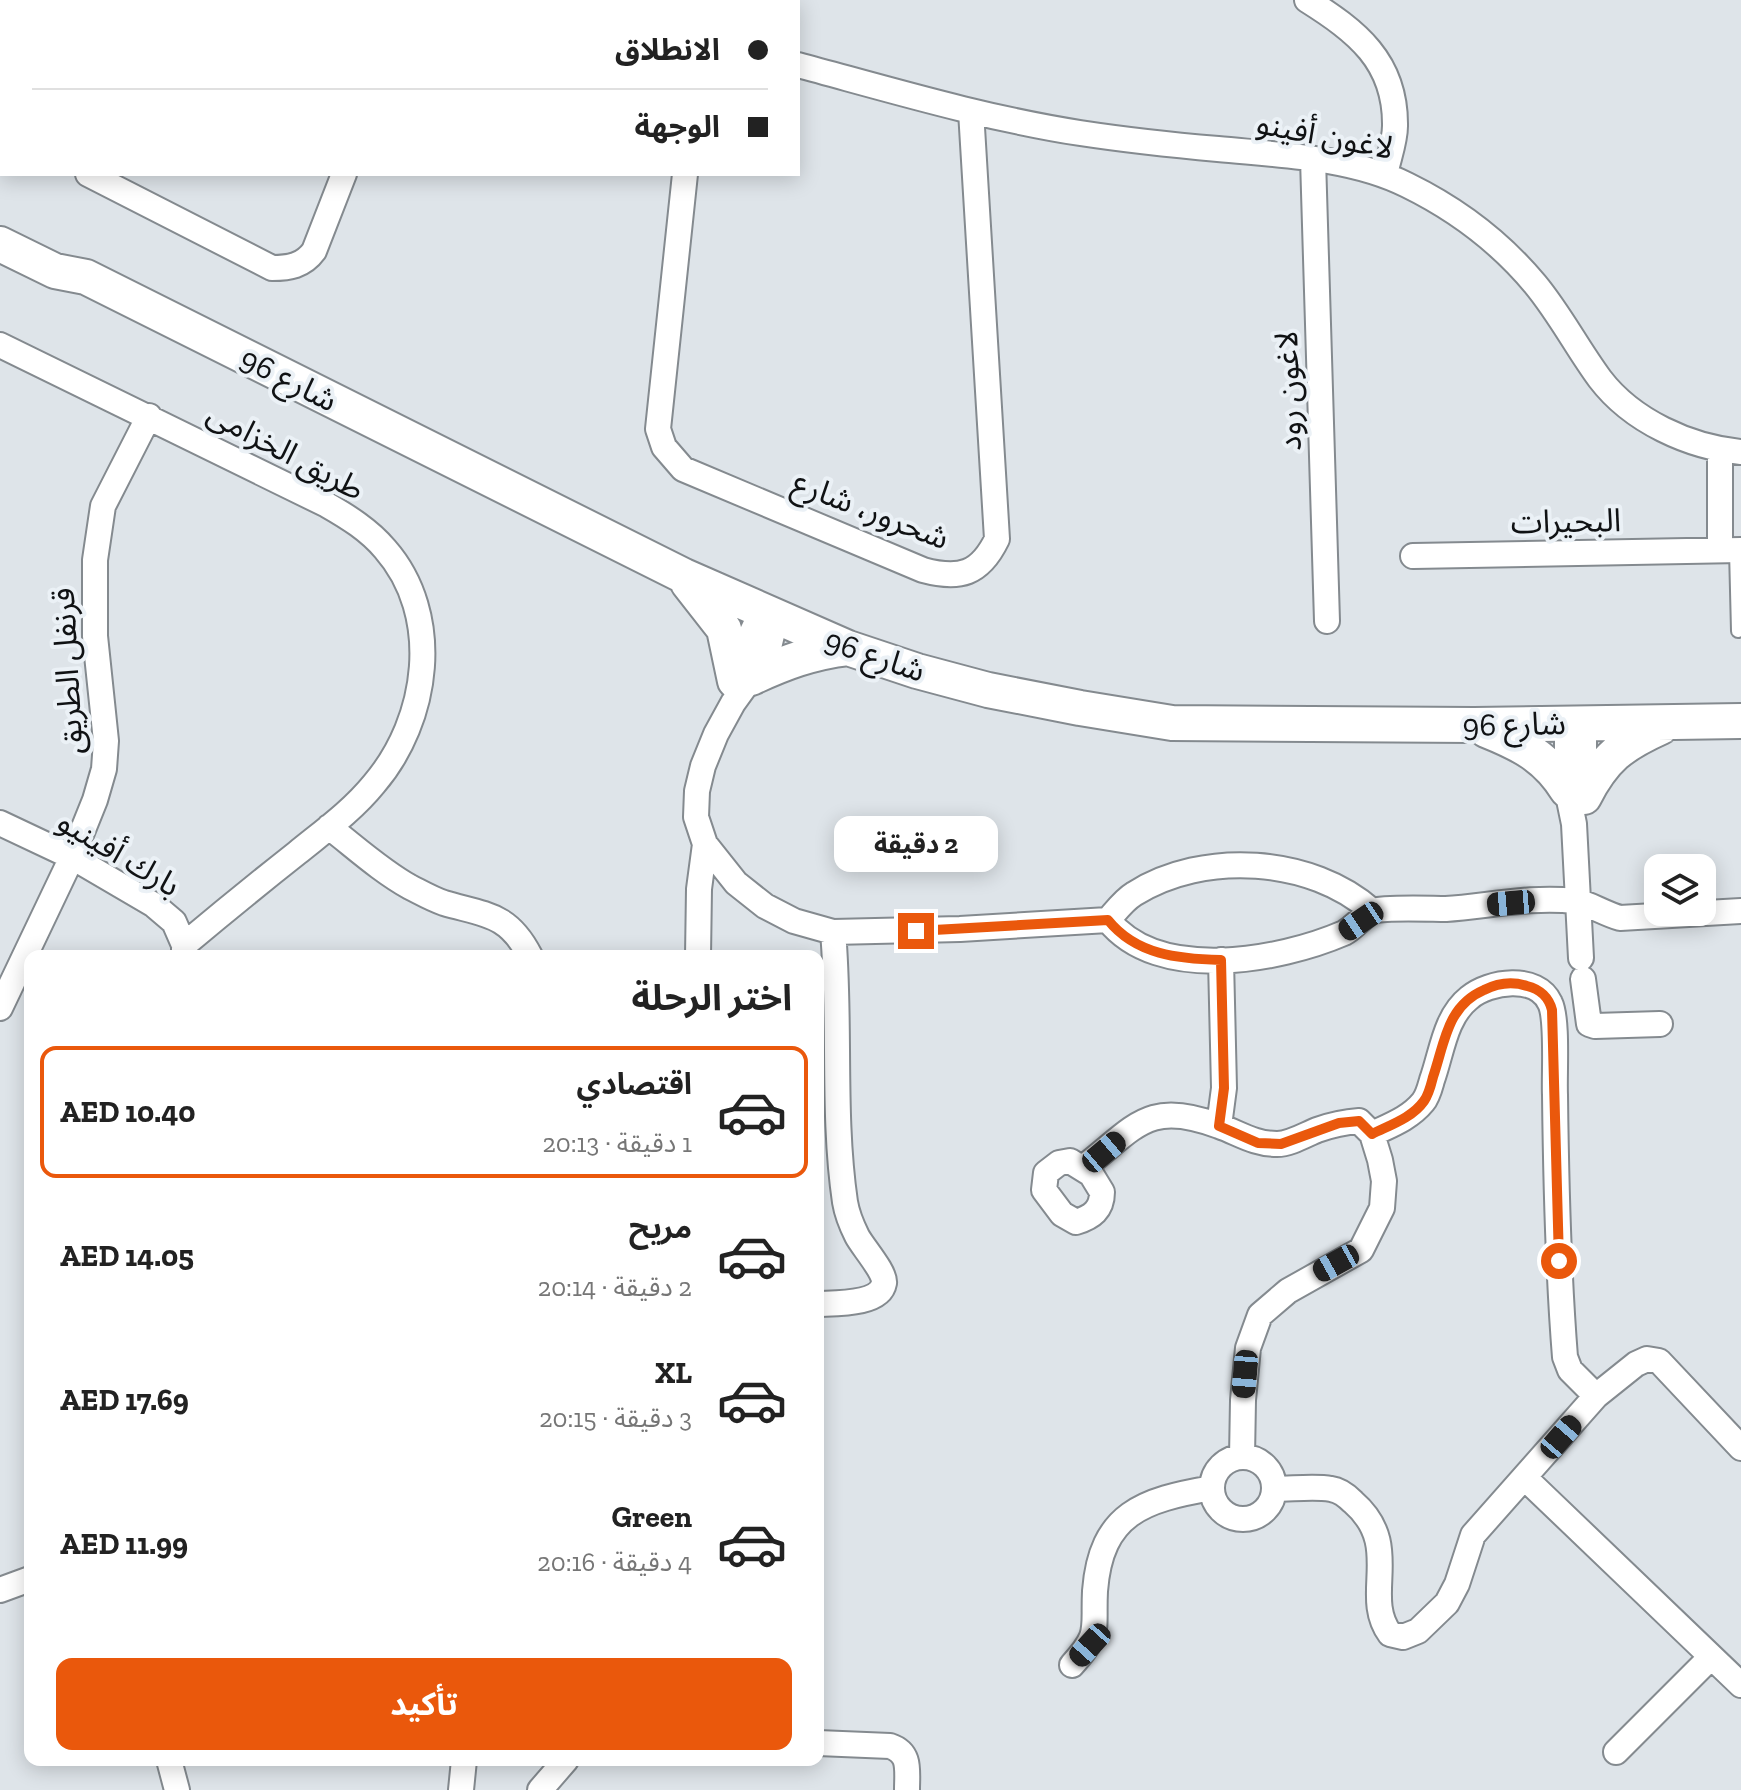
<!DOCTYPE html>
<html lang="ar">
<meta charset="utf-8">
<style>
body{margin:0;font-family:"Zilla Slab","Noto Sans Arabic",serif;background:#f2f2f2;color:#222;direction:rtl;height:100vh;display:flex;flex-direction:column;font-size:30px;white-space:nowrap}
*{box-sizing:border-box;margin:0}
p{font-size:26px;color:#767676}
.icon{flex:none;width:44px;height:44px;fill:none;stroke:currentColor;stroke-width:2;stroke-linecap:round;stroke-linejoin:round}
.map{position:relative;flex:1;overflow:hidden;direction:ltr}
.drawer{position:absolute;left:24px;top:950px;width:800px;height:816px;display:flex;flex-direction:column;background:#fff;border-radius:16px;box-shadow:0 4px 20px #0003;direction:rtl}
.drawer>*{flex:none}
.hud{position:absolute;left:0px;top:0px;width:800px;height:176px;box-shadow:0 4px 20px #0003;direction:rtl;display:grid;align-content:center;height:176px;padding:0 32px;background:#fff}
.buttons{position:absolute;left:1644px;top:854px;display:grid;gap:16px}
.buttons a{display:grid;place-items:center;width:72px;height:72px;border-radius:16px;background:#fff;box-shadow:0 4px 20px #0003;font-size:40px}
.end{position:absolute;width:36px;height:36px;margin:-18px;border:10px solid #ea580c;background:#fff;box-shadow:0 0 0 4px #fff}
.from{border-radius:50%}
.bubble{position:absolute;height:56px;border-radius:16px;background:#fff;box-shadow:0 4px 20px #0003;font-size:26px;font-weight:700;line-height:56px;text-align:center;direction:rtl}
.car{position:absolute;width:24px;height:48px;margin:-24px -12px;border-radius:10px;box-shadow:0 0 6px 2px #0007;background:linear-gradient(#222 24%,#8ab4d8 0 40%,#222 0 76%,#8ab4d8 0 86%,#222 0)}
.hud b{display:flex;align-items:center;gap:28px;height:76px;font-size:30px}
.hud b+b{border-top:2px solid #e0e0e0}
.hud i{width:20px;height:20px;background:#222}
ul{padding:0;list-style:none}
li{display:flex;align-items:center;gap:24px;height:132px;margin:0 16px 12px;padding:0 16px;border:4px solid transparent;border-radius:16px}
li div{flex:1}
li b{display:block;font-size:30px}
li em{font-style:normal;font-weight:700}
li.active{border-color:#ea580c}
li>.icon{width:72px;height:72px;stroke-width:1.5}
h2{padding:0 32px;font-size:36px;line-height:96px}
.cta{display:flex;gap:16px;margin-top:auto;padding:16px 32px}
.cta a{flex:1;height:92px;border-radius:16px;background:#ea580c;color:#fff;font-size:32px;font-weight:700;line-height:92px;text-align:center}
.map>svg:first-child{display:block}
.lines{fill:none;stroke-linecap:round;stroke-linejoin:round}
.lane-casing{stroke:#848a8f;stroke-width:16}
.street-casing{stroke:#848a8f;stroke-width:28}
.secondary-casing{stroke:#848a8f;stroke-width:38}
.lane{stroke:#fff;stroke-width:12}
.street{stroke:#fff;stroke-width:24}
.secondary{stroke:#fff;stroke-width:34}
.route{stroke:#ea580c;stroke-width:10}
.labels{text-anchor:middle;stroke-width:8;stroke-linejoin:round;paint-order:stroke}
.street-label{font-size:32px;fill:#101214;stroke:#ebf1f6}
</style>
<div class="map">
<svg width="1741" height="1790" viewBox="0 0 1741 1790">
<rect width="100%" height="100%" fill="#dee4e9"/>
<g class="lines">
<defs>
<path id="lane" d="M1736,550L1738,631"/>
<path id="street" d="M307,0L310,2
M1307,0C1356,31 1396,61 1395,126C1395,142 1388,159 1385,175
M143,2L147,0
M644,2V0
M798,65C891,90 984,118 1080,133C1126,140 1172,145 1218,149C1279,155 1351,157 1407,185C1456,209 1500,242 1535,284C1560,314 1577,348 1600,379C1632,421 1689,447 1741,452
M0,74L2,73
M0,129L2,130
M1313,159L1327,621
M88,174L272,268C289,268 303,266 314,251L344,174
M685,174L658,429L664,447L683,469L923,570C960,580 980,574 997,539L971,111
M0,345L327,505C348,517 369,530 385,549C443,615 429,720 374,784C352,811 324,831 297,853C259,883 221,914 184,945
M1720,450V550
M1413,556L1741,550
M772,616V635L767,656L733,703L716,734L703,766L697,791L696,817L705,844L736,883L765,906L794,921L833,932L960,929L1108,920C1158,983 1279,961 1344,933C1354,928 1363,915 1373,911C1384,907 1431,909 1446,909C1488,906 1532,896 1575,901C1586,902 1605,914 1620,918L1741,911
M736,677L742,653L762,611
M1567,724V790L1574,824L1581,958
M1584,724V796
M0,823L72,857L154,905L174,922L184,945V956
M329,827C355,847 381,871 410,887C420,892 432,899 444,903C485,915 508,913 530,956
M1108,920C1116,911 1124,900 1134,894C1203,850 1312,857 1372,911
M698,956L699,889L705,844
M1583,979L1589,1024L1595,1026L1660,1024
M0,1008L72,857L95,800L104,769L106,741L95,636V560L103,506L149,416
M1219,1126L1224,1088L1221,960
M1372,1134C1391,1125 1410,1118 1423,1102C1428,1096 1430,1087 1432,1080C1442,1052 1445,1017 1469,998C1489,981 1537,974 1550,1003C1558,1019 1554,1075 1555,1095C1556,1182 1558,1270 1565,1357L1570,1370L1596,1396
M1070,1161L1091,1174L1102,1192C1102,1210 1092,1217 1076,1222L1062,1214L1044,1190L1046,1173L1059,1163Z
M1084,1167C1136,1127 1148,1099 1219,1126C1239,1133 1254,1144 1277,1144C1290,1144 1305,1135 1317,1130C1331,1125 1344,1122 1359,1121L1372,1134L1380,1160L1384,1181L1382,1208L1361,1250L1288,1291L1260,1315L1248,1348L1243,1400L1242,1457
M818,1304C835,1303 880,1305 884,1283C886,1273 862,1246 857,1236C851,1224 847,1214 845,1202C832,1114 841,1021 833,932
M1212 1488a31 31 0 1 1 62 0a31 31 0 1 1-62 0Z
M1525,1478L1741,1685
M1275,1489C1293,1489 1314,1486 1331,1489C1339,1490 1347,1496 1353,1502C1404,1546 1361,1595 1390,1634L1403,1637L1418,1631L1447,1603L1457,1584L1473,1535L1596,1396L1636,1364L1647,1359L1659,1361L1741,1448
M0,1590L30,1579
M1072,1665C1101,1633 1093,1631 1095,1591C1101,1513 1143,1500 1212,1488
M818,1743L890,1746C911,1753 907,1770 907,1790
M1616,1752L1711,1657
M169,1760L177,1790
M461,1790L464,1760
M540,1790L566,1760"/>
<path id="secondary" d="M0,244L55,271L86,277L684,576L848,648L917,671L988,690L1080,708L1172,723L1474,725L1741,721
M688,583L724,629L735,681
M751,678C783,663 812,652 848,648
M1486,730C1521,744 1547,757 1567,790
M1584,797C1604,758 1621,745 1661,727"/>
</defs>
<use href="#lane" class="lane-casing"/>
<use href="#street" class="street-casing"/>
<use href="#secondary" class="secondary-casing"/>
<use href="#lane" class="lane"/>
<use href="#street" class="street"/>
<use href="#secondary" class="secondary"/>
</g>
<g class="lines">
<path class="route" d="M916,931L1108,920C1136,955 1179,959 1221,960L1224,1088L1219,1126L1258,1143L1281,1144L1339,1123L1359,1121L1372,1134C1390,1125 1412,1118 1424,1101C1429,1094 1431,1085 1433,1077C1445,1042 1447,1006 1484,990C1498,983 1512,981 1527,986C1540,989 1549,998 1552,1010L1559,1261"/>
</g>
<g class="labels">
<g class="street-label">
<text transform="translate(1325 135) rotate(11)" y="11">لاغون أفينو</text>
<text transform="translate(289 379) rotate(27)" y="11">شارع 96</text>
<text transform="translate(1288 391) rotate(-92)" y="11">لاغون رود</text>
<text transform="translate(286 451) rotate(28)" y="11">طريق الخزامى</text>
<text transform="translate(871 510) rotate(21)" y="11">شحرور، شارع</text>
<text transform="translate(1566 521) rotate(-1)" y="11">البحيرات</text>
<text transform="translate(875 655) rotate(19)" y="11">شارع 96</text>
<text transform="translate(67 671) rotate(-93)" y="11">قرنفل الطريق</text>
<text transform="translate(1514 724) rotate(-1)" y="11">شارع 96</text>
<text transform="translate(119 853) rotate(31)" y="11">بارك أفينيو</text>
</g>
</g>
</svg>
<div class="buttons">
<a><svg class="icon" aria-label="layers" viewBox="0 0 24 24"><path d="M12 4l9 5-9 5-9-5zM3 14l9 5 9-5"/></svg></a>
</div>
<i class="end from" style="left:1559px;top:1261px"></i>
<i class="end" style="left:916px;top:931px"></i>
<div class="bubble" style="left:834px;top:816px;width:164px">2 دقيقة</div>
<i class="car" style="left:1511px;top:903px;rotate:265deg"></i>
<i class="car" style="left:1361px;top:921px;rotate:236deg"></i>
<i class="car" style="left:1104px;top:1152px;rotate:50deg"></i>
<i class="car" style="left:1336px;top:1263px;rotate:241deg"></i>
<i class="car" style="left:1245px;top:1374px;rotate:185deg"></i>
<i class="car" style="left:1561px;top:1437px;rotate:41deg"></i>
<i class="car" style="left:1090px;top:1645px;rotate:222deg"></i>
<div class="hud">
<b><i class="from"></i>الانطلاق</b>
<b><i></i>الوجهة</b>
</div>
<section class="drawer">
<h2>اختر الرحلة</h2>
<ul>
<li class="active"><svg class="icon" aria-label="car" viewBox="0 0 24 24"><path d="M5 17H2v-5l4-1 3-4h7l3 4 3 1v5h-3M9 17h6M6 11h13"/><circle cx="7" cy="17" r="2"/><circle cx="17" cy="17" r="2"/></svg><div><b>اقتصادي</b><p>1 دقيقة · 20:13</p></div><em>AED 10.40</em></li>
<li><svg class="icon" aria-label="car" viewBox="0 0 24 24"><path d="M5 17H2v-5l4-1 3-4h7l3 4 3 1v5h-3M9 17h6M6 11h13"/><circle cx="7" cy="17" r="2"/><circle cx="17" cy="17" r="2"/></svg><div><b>مريح</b><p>2 دقيقة · 20:14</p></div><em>AED 14.05</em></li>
<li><svg class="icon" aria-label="car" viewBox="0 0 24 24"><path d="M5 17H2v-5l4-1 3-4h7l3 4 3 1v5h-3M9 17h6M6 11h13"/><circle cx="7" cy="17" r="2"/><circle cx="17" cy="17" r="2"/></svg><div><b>XL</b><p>3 دقيقة · 20:15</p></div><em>AED 17.69</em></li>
<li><svg class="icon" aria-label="car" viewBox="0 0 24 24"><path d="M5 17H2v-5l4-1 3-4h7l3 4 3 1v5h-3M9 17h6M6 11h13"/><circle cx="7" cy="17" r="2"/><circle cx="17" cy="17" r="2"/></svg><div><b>Green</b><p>4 دقيقة · 20:16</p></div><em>AED 11.99</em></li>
</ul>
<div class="cta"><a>تأكيد</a></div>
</section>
</div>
